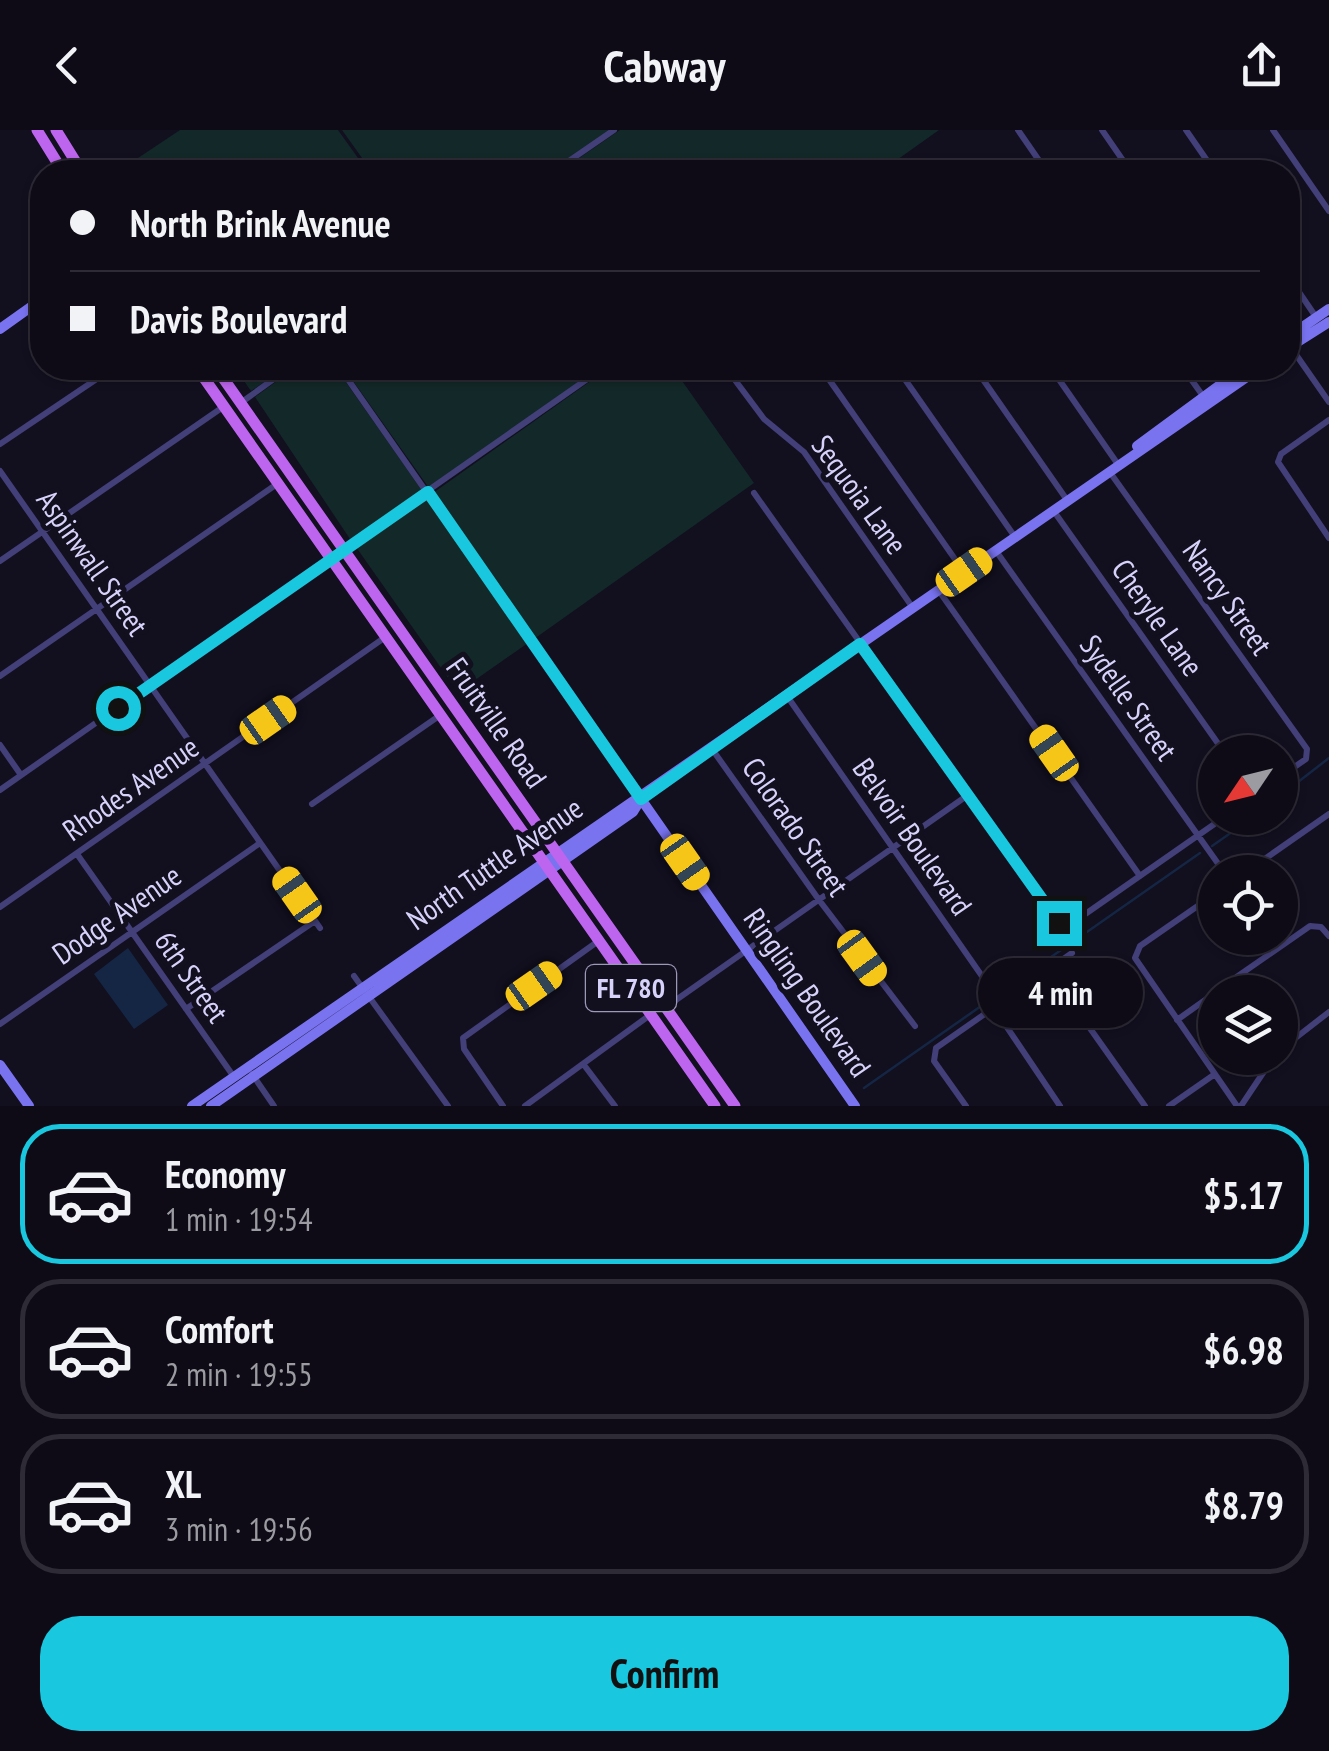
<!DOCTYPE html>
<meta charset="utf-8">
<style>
body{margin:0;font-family:"PT Sans Narrow",sans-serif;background:#1c1924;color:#f1f3f6;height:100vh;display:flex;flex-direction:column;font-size:38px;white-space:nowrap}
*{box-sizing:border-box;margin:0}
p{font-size:32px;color:#9b9ba1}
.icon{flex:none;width:55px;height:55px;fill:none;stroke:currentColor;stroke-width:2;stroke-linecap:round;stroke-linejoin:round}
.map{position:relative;height:976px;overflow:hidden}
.panel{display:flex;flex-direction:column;background:#0e0b17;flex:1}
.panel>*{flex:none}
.banner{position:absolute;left:30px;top:30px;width:1270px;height:220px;border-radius:40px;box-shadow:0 2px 8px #0004,0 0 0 2px #2e2b36;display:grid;align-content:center;height:220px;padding:0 40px;background:#0e0b17}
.needle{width:65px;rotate:235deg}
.tools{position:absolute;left:1198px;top:605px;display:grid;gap:20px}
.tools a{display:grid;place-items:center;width:100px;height:100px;border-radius:50%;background:#0e0b17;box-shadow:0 2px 8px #0004,0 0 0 2px #2e2b36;font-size:50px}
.end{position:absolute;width:45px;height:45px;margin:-22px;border:12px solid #19c8df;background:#111;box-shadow:0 0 0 5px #111}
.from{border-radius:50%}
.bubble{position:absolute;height:70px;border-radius:35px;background:#0e0b17;box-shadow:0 2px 8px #0004,0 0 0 2px #2e2b36;font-size:32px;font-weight:700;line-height:70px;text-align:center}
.car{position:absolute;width:30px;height:60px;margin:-30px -15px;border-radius:12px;box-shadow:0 0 8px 2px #0007;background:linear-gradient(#f5c518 24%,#345 0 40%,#f5c518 0 76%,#345 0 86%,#f5c518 0)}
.banner b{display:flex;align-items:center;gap:35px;height:95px;font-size:38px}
.banner b+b{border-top:2px solid #2e2b36}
.banner i{width:25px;height:25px;background:#f1f3f6}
ul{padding:18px 0 0;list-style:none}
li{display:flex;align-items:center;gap:30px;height:140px;margin:0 20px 15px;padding:0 20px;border:5px solid #2e2b36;border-radius:40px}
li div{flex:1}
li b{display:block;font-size:38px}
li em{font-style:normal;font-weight:700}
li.selected{border-color:#19c8df}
li>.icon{width:90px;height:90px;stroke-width:1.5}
.primary-button{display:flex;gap:20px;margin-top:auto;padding:20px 40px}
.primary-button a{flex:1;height:115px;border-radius:40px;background:#19c8df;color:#111;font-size:40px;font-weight:700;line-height:115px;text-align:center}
header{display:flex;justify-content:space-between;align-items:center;height:130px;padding:0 40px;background:#0e0b17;font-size:45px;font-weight:700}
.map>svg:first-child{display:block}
.green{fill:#132828}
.water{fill:#142644}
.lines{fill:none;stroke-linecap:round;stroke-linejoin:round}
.stream{stroke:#142644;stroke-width:2.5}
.street{stroke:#423f79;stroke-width:6}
.secondary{stroke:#7973f0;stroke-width:10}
.primary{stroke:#bd65ee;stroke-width:11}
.route{stroke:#19c8df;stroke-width:12}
.labels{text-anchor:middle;stroke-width:10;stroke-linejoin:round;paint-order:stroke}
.shield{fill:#120f1f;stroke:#9c98b8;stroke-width:2.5}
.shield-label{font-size:28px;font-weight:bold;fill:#d7d2fa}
.street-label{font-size:30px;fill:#d7d2fa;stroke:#120f1f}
</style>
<header><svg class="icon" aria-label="back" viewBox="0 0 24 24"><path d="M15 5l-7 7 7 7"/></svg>Cabway<svg class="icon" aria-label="share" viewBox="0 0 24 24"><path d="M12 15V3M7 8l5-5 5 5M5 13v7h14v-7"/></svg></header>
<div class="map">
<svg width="1329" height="976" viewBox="0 0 1329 976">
<rect width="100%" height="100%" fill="#120f1f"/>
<path class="green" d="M180,0H338L368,42H117Z
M342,0H614L553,42H372Z
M620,0H939L880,42H559Z
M235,238H284L251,261Z
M295,238H336L423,362L352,412L255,267Z
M344,238H598L429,358Z
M609,238H673L754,353L534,509L433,363Z
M427,367L528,513L458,562L356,417Z"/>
<path class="water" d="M128,818L168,875L134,899L94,844Z"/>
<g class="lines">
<path class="stream" d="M1280,666L1329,628
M1212,716L1252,688
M998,864L1200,723
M864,958L984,874"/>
<path class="street" d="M1018,0L1047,42
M1102,0L1131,42
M1186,0L1215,42
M1273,0L1329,81
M553,42L614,0
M892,42L908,34L916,42
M1288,146L1316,187
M1290,216L1329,272
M340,238L640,668
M726,238L764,289L804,322L913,478
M821,238L964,442
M897,238L1015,407
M975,238L1067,370
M1051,238L1117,333
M1183,238L1203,266
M242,272L289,238
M1329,290L1281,324L1278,332L1329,408
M0,314L113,238
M0,341L320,798
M1109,341L1307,619L1306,629L1280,647
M754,363L1059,793L1071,794L1223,688
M1053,380L1224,622
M996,421L1224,742
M0,431L223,277
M939,461L1140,746
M0,546L277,354
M787,566L984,849L998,884L1060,976
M0,615L21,645
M712,619L819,770L915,896
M0,660L603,238
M312,674L439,586
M77,724L234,947
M1246,742L1329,684
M1215,764L1140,816L1135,828L1237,976
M0,777L384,508
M1048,839L1145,976
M354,846L448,976
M1215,862L1310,796L1321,797L1329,806
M666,877L968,665
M186,879L315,791
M1177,890L1215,863
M0,894L260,713
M1280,920L1329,882
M584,935L615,976
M252,944L274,976
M503,976L464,919L463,908L597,812
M525,976L650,885
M966,976L934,931L936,918L1072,823
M1169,976L1215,944
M1241,976L1273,928"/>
<path class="secondary" d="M0,199L42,169
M1288,207L1329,179
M1288,218L1329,192
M1137,316L1243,238
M641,669L855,976
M0,935L29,976
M192,976L1260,238
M211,976L633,682L641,669"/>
<path class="primary" d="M37,0L63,42
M56,0L82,42
M197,238L715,976
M216,238L735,976"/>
</g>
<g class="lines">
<path class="route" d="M118,578L428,362L641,669L860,514L1059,793"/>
</g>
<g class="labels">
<rect class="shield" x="586" y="835" width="90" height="46" rx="8"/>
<g class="shield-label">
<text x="631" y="868">FL 780</text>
</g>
<g class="street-label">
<text transform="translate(859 365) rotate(54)" y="10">Sequoia Lane</text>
<text transform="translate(92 433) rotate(55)" y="10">Aspinwall Street</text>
<text transform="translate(1227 468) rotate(55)" y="10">Nancy Street</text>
<text transform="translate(1157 488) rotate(55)" y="10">Cheryle Lane</text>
<text transform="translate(1128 568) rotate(55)" y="10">Sydelle Street</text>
<text transform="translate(496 593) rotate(55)" y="10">Fruitville Road</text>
<text transform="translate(131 659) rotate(-35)" y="10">Rhodes Avenue</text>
<text transform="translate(795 697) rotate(55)" y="10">Colorado Street</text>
<text transform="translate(912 707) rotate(55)" y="10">Belvoir Boulevard</text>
<text transform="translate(495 734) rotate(-35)" y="10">North Tuttle Avenue</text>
<text transform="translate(117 785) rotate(-35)" y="10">Dodge Avenue</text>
<text transform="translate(191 847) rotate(55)" y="10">6th Street</text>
<text transform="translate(807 863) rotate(55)" y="10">Ringling Boulevard</text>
</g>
</g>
</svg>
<div class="tools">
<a><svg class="needle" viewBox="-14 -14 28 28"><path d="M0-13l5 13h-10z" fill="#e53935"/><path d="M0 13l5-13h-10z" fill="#9b9ba1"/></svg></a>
<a><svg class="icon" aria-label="locate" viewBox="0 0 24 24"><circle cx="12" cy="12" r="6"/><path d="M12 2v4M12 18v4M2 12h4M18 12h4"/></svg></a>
<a><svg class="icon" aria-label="layers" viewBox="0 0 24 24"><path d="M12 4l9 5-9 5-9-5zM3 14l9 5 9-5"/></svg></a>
</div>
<i class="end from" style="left:118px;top:578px"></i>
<i class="end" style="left:1059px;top:793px"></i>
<div class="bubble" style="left:978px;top:828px;width:165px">4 min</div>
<i class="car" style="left:964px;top:442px;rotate:55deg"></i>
<i class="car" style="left:268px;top:590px;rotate:55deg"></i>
<i class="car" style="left:1054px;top:623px;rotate:325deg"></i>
<i class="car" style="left:685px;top:732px;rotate:145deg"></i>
<i class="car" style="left:297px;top:765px;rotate:325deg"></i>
<i class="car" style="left:862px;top:828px;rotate:144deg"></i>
<i class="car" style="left:534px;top:856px;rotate:55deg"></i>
<div class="banner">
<b><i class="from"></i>North Brink Avenue</b>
<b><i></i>Davis Boulevard</b>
</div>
</div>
<section class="panel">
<ul>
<li class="selected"><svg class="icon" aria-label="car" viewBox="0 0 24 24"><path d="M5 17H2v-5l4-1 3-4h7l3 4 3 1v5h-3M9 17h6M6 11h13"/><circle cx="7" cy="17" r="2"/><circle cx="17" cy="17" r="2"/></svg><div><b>Economy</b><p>1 min · 19:54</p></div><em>$5.17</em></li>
<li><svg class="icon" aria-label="car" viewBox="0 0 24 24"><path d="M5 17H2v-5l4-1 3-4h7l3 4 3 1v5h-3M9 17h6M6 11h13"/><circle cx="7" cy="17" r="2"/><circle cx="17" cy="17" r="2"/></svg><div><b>Comfort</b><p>2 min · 19:55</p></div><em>$6.98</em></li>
<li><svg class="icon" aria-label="car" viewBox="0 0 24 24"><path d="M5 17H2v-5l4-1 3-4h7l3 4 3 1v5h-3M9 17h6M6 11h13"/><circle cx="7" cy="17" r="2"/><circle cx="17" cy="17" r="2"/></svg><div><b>XL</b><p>3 min · 19:56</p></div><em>$8.79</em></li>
</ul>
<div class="primary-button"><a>Confirm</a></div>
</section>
